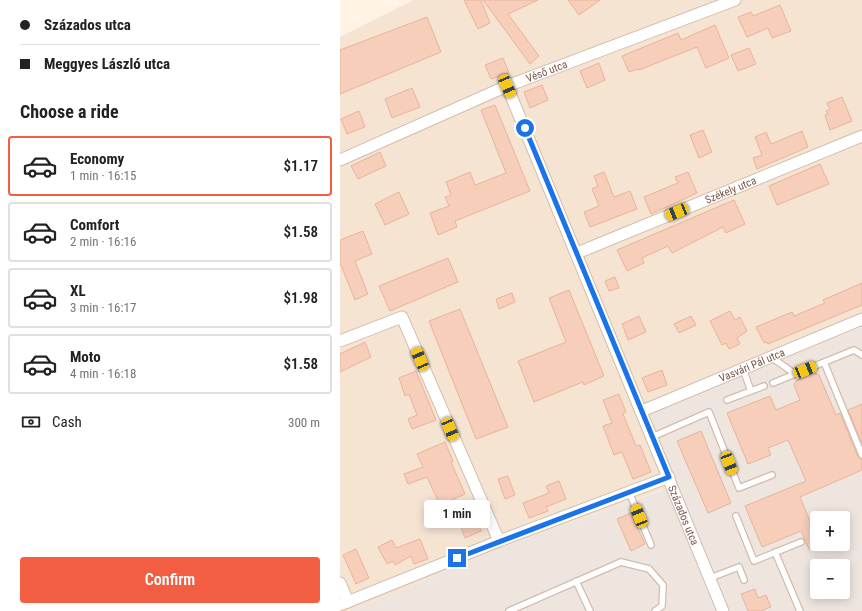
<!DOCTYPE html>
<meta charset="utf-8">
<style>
body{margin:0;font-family:"Roboto Condensed",sans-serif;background:#f2f2f2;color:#222;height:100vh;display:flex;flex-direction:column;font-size:15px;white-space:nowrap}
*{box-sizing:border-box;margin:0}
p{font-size:13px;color:#767676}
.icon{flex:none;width:22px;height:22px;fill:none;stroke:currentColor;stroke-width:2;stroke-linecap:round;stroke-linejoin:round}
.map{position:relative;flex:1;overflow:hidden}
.sheet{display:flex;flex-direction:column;background:#fff;width:340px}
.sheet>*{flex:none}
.hud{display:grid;align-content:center;height:88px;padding:0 20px;background:#fff}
.controls{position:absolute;left:470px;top:511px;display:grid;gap:8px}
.controls a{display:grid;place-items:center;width:40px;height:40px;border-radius:4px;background:#fff;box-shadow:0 2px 10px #0003;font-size:20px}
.end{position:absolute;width:18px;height:18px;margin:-9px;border:5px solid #1a73e8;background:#fff;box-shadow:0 0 0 2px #fff}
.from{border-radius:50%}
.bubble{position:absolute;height:28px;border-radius:4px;background:#fff;box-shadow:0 2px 10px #0003;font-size:13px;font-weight:600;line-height:28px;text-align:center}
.car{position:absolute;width:12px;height:24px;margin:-12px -6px;border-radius:5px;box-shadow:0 0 3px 1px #0007;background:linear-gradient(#f5c518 24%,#345 0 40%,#f5c518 0 76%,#345 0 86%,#f5c518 0)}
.hud b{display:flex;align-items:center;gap:14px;height:38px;font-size:15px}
.hud b+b{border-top:1px solid #e0e0e0}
.hud i{width:10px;height:10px;background:#222}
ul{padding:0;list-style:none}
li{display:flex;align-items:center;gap:12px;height:60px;margin:0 8px 6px;padding:0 12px;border:2px solid #e0e0e0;border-radius:4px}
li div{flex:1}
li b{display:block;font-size:15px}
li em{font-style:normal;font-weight:600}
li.active{border-color:#f15e41}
li>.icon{width:36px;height:36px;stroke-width:1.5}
h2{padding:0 20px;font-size:18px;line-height:48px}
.pay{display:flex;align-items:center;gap:10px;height:44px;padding:0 20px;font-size:15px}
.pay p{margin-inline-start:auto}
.action{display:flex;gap:8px;margin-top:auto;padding:8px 20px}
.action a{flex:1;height:46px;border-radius:4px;background:#f15e41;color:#fff;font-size:16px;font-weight:600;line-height:46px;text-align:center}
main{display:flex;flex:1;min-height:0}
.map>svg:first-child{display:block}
.residential{fill:#f6e4d3}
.industrial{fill:#eee5df;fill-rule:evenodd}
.building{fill:#f6ceba;stroke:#eab399}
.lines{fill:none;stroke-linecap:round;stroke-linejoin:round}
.service-casing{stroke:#d3bcad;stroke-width:8}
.minor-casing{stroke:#d3bcad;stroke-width:13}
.service{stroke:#fff;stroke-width:5.5}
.minor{stroke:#fff;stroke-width:11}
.route{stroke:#1a73e8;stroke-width:5}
.labels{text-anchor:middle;stroke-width:3.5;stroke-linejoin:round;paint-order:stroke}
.street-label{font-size:11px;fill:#795648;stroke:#fff7ed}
</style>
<main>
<section class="sheet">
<div class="hud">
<b><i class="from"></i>Százados utca</b>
<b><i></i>Meggyes László utca</b>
</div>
<h2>Choose a ride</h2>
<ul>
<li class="active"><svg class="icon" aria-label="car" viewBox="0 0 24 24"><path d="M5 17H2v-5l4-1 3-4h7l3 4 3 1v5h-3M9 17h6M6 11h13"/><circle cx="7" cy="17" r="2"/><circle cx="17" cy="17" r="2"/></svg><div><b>Economy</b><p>1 min · 16:15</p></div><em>$1.17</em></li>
<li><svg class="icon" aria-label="car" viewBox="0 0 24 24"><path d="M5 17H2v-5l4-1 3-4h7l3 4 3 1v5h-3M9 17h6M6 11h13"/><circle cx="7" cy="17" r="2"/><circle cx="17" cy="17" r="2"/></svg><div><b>Comfort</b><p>2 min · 16:16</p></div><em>$1.58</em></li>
<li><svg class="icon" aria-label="car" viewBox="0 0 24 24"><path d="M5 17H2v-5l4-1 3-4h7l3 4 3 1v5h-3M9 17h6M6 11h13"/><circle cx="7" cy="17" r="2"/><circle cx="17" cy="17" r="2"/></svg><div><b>XL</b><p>3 min · 16:17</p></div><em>$1.98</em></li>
<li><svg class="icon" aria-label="car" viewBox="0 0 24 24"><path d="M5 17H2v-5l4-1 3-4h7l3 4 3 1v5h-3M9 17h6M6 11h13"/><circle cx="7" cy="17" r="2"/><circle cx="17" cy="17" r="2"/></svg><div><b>Moto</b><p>4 min · 16:18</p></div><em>$1.58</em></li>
</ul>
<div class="pay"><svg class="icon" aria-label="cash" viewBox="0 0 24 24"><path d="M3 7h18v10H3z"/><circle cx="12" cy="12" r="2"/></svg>Cash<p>300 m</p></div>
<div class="action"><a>Confirm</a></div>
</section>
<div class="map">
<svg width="522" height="611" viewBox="0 0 522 611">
<rect width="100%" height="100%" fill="#fef3e5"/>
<path class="residential" d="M73,0H522V326L309,413L338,484L154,550L11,611H0V37Z"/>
<path class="industrial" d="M522,326V611H11L154,550L337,485L309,413ZM477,518H503V544H477ZM477,566H503V592H477Z"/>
<path class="building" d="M124,0H141L150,23L138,29Z
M143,0H198L168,14L199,56L190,64Z
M228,0H260L239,15Z
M440,5L451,31L432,38L428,28L407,37L398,17L411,12L413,16Z
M87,17L101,52L0,94V50Z
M375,25L389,58L366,68L357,47L299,70L298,69L289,72L282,56L338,33L341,40Z
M409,48L416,64L398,71L391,55Z
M163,58L169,73L151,79L145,65Z
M259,63L265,80L247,88L240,71Z
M202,85L208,100L190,108L184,92Z
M72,88L80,107L52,118L45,99Z
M502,97L512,121L490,130L485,115L488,114L486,111L490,109L487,103Z
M155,105L190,191L115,221L117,227L98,235L90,213L109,206L105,197L111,195L106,182L130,172L135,185L166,173L141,110Z
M19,111L25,127L7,134L1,119Z
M363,130L372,152L359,158L350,135Z
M462,131L468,147L417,169L413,158L422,155L415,137L426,132L431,144Z
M40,152L46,166L18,179L11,166Z
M480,164L489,184L437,205L429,186Z
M264,172L274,197L290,191L297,209L250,227L244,212L259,206L252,189L258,186L254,176Z
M348,172L357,193L311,214L304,197L338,183L335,177Z
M59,192L69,214L45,225L35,204Z
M394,200L405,224L386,233L383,227L332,253L328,246L302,258L304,263L287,271L277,250Z
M23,231L32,254L15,261L28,294L15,300L0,263V240Z
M108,258L118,282L50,311L39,286Z
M275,277L279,288L269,291L265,281Z
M522,283V305L428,344L427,342L424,343L416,327L452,312L454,316L485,303L483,300Z
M229,290L264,376L244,385L243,382L194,402L178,361L226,342L209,298Z
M172,293L175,302L159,309L156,299Z
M120,309L168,427L136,439L89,321Z
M390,311L395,320L400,317L407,331L397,338L400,344L389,349L386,343L382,345L370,321Z
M299,316L306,332L288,340L282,324Z
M351,316L356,325L339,333L334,324Z
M25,342L31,357L0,372V354Z
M322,370L327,385L308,392L302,378Z
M76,371L96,420L72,429L68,419L77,415L69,394L65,396L59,378Z
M474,373L479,375L496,415L500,413L518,457L522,459V470L460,497L472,526L477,524V546L469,549L461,531L422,547L405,506L466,481L448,440L428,448L431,455L408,464L387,413L430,396L436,410L460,400L454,385L456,381Z
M279,394L286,412L283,414L296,446L300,445L311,472L293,479L282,452L274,455L263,426L272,423L263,400Z
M522,404V444L508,410Z
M361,431L391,503L368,513L337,441Z
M105,442L113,461L111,462L125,494L100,505L87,477L68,484L64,474L83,467L77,454Z
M168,476L175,495L165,499L158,479Z
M219,481L226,499L206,507L208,511L189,518L183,503L209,493L206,486Z
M133,513L141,531L125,538L118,519Z
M291,513L305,544L291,551L277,519Z
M80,539L88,559L74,564L71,556L55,565L53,561L47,564L38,547L52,540L56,548Z
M16,549L29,578L16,584L3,555Z
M415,589L418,598L426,595L431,607L420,611H408L401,594Z"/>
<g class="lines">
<defs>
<path id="service" d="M431,357L455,374
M484,362L522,455
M403,369L411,391
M433,383L514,350L522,355
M387,400L424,386
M312,437L369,412L399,488L432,475
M289,492L311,545
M396,516L414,561L461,542
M435,552L460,611
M370,578L399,567L404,580
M236,581L250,611
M169,611L281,562L309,569L323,585L322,606L315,611"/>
<g id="minor">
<path id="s1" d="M167,86L383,611"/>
<path id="s2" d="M0,160L167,86L395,0"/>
<path id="s3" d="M237,253L522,136"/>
<path d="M0,341L62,317L159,541"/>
<path id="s4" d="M302,411L522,319"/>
<path d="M0,583L8,602"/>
<path d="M0,605L159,541L329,477"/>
</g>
</defs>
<use href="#service" class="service-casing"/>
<use href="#minor" class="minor-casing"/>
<use href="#service" class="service"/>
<use href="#minor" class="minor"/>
</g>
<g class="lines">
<path class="route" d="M117,558L329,477L185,128"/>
</g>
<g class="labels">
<g class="street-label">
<text dy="4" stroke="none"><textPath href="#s2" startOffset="225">Véső utca</textPath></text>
<text dy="4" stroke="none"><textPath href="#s3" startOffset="166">Székely utca</textPath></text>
<text dy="4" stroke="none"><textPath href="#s4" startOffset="119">Vasvári Pál utca</textPath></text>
<text dy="4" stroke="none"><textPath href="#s1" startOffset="464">Százados utca</textPath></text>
</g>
</g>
</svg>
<div class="controls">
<a>+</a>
<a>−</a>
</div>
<i class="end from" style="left:185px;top:128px"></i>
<i class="end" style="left:117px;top:558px"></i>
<div class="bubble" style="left:84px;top:500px;width:66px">1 min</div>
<i class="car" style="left:167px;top:86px;rotate:157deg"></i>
<i class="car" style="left:337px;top:212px;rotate:248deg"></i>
<i class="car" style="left:80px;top:359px;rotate:337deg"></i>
<i class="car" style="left:465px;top:370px;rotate:68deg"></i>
<i class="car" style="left:110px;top:429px;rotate:157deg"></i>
<i class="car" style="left:389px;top:463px;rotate:159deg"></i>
<i class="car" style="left:299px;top:516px;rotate:338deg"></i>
</div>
</main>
